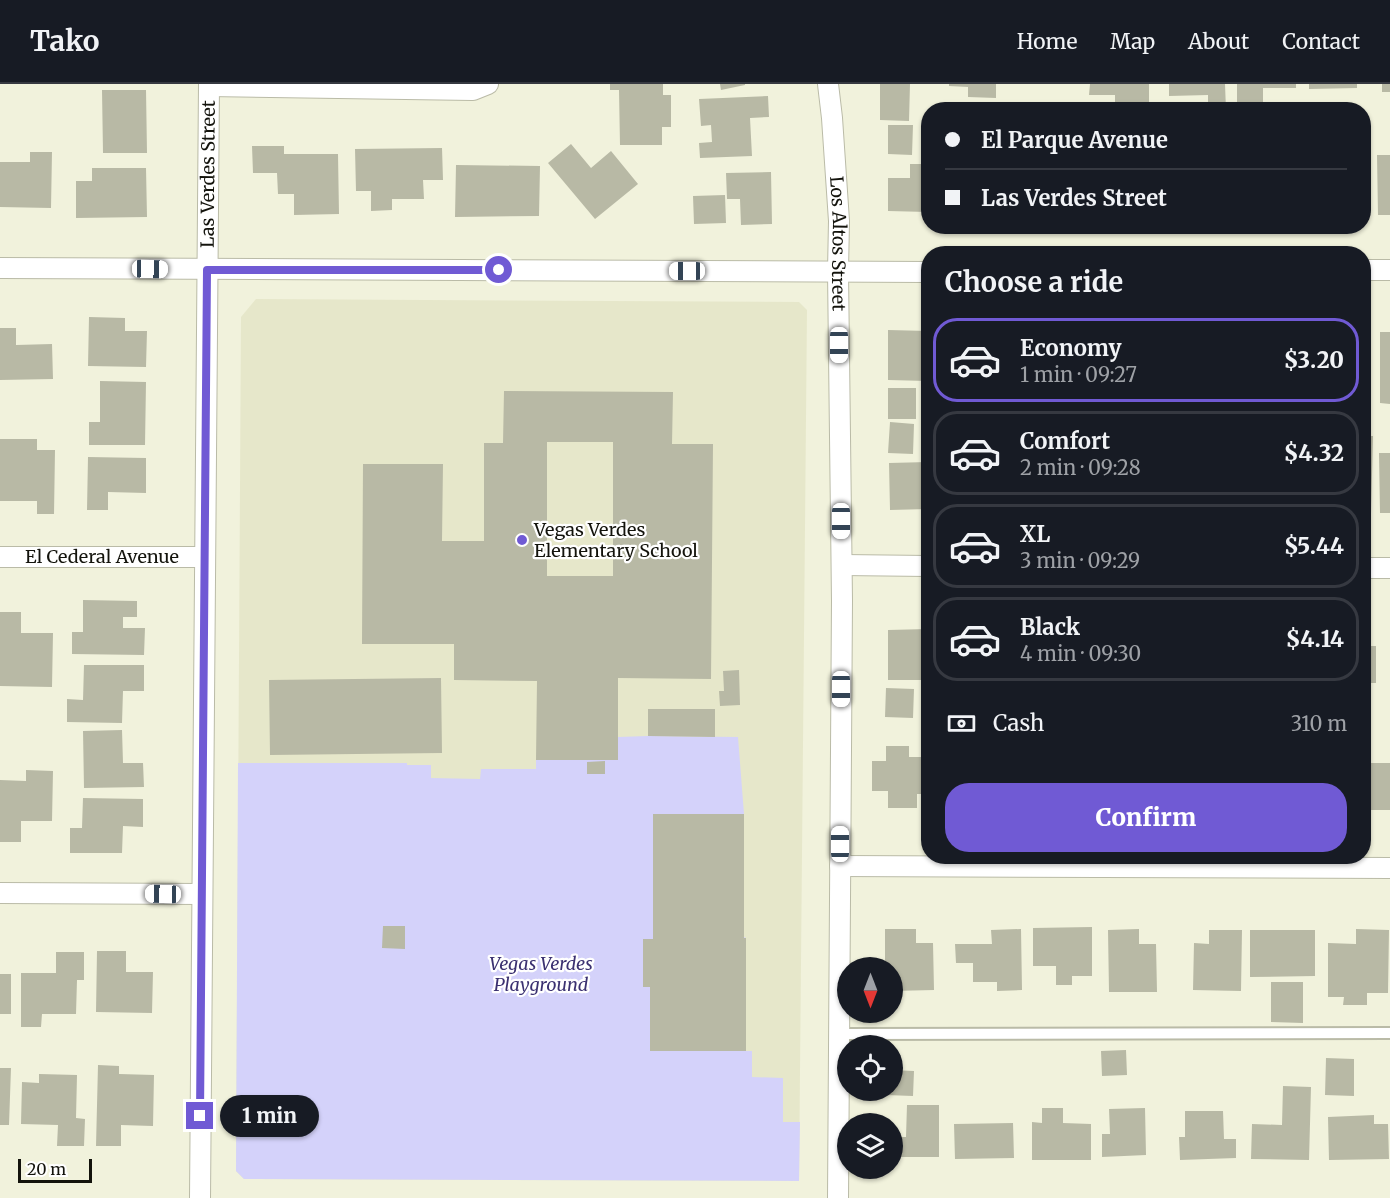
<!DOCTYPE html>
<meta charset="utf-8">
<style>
body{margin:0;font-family:Merriweather,serif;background:#20242c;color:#f1f3f6;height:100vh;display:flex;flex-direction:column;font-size:22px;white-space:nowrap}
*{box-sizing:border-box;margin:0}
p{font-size:20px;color:#9ea1a6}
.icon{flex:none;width:33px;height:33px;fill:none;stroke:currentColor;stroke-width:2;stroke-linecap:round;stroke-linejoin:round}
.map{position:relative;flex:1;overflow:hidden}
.side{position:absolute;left:921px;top:162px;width:450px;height:618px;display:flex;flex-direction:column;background:#171b24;border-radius:24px;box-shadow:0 2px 4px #0004}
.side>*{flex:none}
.banner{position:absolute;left:921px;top:18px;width:450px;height:132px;border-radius:24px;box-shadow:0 2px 4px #0004;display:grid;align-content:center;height:132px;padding:0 24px;background:#171b24}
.needle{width:39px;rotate:180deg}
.buttons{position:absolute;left:837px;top:873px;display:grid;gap:12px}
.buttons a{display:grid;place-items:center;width:66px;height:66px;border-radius:50%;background:#171b24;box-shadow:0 2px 4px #0004;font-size:30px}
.scale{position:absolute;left:18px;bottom:15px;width:74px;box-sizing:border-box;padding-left:6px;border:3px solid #13130c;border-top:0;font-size:16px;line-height:21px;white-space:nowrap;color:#13130c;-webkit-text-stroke:4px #fff;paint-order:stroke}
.end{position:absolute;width:27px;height:27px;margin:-14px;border:8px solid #705ad4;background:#fff;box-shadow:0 0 0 3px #fff}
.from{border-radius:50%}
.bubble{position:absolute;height:42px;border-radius:21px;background:#171b24;box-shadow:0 2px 4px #0004;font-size:20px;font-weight:800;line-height:42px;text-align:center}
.car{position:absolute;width:18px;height:36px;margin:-18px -9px;border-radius:8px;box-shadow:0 0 4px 2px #0007;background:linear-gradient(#fff 24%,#345 0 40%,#fff 0 76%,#345 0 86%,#fff 0)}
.banner b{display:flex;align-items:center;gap:21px;height:57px;font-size:22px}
.banner b+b{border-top:2px solid #363941}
.banner i{width:15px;height:15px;background:#f1f3f6}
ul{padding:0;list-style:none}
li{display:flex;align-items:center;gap:18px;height:84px;margin:0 12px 9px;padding:0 12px;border:3px solid #363941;border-radius:24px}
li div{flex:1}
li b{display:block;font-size:22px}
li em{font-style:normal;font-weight:800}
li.current{border-color:#705ad4}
li>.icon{width:54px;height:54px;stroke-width:1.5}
h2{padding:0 24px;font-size:27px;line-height:72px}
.pay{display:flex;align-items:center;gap:15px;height:66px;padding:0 24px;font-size:22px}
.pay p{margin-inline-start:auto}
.primary-button{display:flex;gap:12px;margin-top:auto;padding:12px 24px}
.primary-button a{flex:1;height:69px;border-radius:24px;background:#705ad4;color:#fff;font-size:24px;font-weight:800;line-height:69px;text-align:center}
header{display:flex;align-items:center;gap:36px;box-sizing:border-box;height:84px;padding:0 30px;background:#171b24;border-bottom:2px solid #363941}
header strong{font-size:28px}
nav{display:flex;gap:33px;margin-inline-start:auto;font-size:21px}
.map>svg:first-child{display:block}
.built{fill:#e6e7ca}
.green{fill:#d4d2fa}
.building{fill:#b8b9a5;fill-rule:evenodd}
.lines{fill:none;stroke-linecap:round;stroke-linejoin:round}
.service-casing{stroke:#babba7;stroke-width:14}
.minor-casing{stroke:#babba7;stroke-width:22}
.service{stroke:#fff;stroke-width:10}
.minor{stroke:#fff;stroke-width:20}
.route{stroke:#705ad4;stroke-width:8}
.poi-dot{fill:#705ad4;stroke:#fff;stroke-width:2}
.labels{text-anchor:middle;stroke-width:4.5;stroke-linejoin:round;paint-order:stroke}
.street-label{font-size:18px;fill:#13130c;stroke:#fff}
.poi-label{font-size:18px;fill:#13130c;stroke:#fff;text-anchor:start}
.park-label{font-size:18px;font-style:italic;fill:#3b3171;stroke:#fff}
</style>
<header>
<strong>Tako</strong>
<nav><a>Home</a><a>Map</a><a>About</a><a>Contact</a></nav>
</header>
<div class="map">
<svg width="1390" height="1114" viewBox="0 0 1390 1114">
<rect width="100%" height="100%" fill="#f1f2dc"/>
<path class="built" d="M256,215L799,218L807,226L799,1097L244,1095L236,1087L241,233Z"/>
<path class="green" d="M648,652L738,653L744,730V853L746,854V967H752V993L783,994V1038H800L799,1097L244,1095L236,1087L238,679H407V681H431V694L480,695L481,685H536V676H618V653Z"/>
<path class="building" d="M610,0H663V11H671V43H662V61H620L619,6H610Z
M720,0H745V1L721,6Z
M880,0H910L909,37L880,36Z
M949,0H996V14L968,13V3L949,2Z
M1090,0H1149V26H1115V11H1089Z
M1169,0H1225L1226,26H1208V11L1169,12Z
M1237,0H1296V4H1263V24H1237Z
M1309,0H1357V4L1309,5Z
M1382,0H1390V8H1382Z
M102,6H146L147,69H103Z
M768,12L769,33L750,34L752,72L700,74L699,59L712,58L711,41L701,42L699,15Z
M888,41H913L912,71L888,70Z
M571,60L591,84L611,67L638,100L595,135L548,79Z
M252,62H284V70H338L339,130L294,131V110H278L277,89H253Z
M442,64L443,96H423L424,115H392V126L371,127V107H356L355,65Z
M30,68H52L51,124L0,123V78H30Z
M1364,71H1371V129H1364Z
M1377,71H1390V131H1378Z
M910,80H928V128L888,127V94H910Z
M456,81L540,82L539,132L455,133Z
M92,84H146L147,133L76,134V97H92Z
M771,88L772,140L741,141L740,115H727L726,89Z
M725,111L726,139L694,140L693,112Z
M89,233L125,234V247H147L146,283L88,282Z
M0,244H16V261L52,260L53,295L0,296Z
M888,246L928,247V297L888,296Z
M1380,248H1390V320L1380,319Z
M1364,249H1371V298H1364Z
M100,297L146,298L145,361H89V338H100Z
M888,304H916V335H888Z
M504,307L673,308L672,360H713L711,595L618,594V676H536L537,597L454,596V560H362L363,380H443L442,457H484V359H503ZM547,358H613V492H547Z
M890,338L914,340L913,370L888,369Z
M1364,352H1373L1371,430H1364Z
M0,355H37V366H55L54,430H37V417H0Z
M1379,369H1390V429H1380Z
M88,373L146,374V409L108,408V426H87Z
M928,378V425L890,426L889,379Z
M83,516L137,517V533H123V544H145L144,571L72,570V548H83Z
M0,528H21V549H53L52,603L0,602Z
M928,545V596H888V546Z
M1364,562H1376V599H1364Z
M84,581H144V607H123L122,639L67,638V615L83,616Z
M739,586L740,621L720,622L719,607H724L723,587Z
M441,594L442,669L270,671L269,596Z
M886,604L914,605L913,634L885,633Z
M648,625H715V653L648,652Z
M122,646L123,679H143L144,703L84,704L83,647Z
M886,662H909V673H928V710H917V724H888V707H872V677H886Z
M605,677V690H587V678Z
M1364,679H1390V726H1364Z
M26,686L53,687L52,737H21V758H0V696L26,697Z
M83,714L143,715V743L123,742L122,769H70V744H82Z
M653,730H744V854H746V967H650V903H643V855H653Z
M383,842H405V865L382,864Z
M1092,843V892H1072V901H1056V882H1033V844Z
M885,845H916V859H933L934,906L892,907V884H885Z
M1021,845L1022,906L997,907V898H973V879H956L955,860H992L991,846Z
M1139,845V860H1156L1157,908H1109L1108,846Z
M1356,845L1389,846L1388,909H1367V921H1343L1344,913H1328V859L1356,860Z
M1209,846H1242L1241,907L1193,906L1194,859L1209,860Z
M1250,846H1315V892L1250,893Z
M97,867H126V888H153L152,929L96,928Z
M56,868H84V896H77L76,930H42L41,943H21V889H56Z
M0,890H11V930H0Z
M1271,898H1303V939L1271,938Z
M1126,966L1127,991L1102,992L1101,967Z
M1326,974L1354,975V1012L1325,1011Z
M98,981L119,982V990L154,991L153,1042L121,1041V1062H96Z
M0,984H11L9,1041H0Z
M892,986L914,987L913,1012L886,1011L887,1006H892Z
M39,990L77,991L76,1034L85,1035L84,1062H57L58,1041L21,1040L22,998L39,999Z
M1283,1002L1311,1003L1309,1076L1251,1075L1252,1040L1282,1041Z
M907,1021H939V1073H892V1053H906Z
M1042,1024H1063V1039L1091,1040V1076H1032V1038L1042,1039Z
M1145,1024L1146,1071L1102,1073V1050H1110L1109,1025Z
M1185,1027H1223L1224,1055H1236V1074L1180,1076L1179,1053H1185Z
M1374,1031V1040H1388L1389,1075L1329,1076L1328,1033Z
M1013,1039L1014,1074L955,1075L954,1040Z"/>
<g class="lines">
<defs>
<path id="service" d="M839,950L1390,949"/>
<g id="minor">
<path id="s1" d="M828,0L832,34L839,137L838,187L842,517L838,1114"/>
<path d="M209,2L473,6L488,0"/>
<path d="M0,184L928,188"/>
<path d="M1364,186H1390"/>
<path id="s2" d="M0,473H205"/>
<path d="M842,481L928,482"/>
<path d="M1364,484H1390"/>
<path d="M840,782L1390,784"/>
<path d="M0,809L202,810"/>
<path id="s3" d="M200,1114L209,0"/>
</g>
</defs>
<use href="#service" class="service-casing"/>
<use href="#minor" class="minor-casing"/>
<use href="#service" class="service"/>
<use href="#minor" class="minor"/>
</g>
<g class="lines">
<path class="route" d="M200,1032L207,186H499"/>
</g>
<circle class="poi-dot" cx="522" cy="456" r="6"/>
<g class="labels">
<g class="street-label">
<text dy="6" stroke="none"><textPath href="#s3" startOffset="1024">Las Verdes Street</textPath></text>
<text dy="6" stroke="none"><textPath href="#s1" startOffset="160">Los Altos Street</textPath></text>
<text dy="6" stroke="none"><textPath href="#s2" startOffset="102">El Cederal Avenue</textPath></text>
</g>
<g class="poi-label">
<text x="534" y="452">Vegas Verdes<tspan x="534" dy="21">Elementary School</tspan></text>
</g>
<g class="park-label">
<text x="541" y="886">Vegas Verdes<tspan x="541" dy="21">Playground</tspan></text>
</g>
</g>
</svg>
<div class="buttons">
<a><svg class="needle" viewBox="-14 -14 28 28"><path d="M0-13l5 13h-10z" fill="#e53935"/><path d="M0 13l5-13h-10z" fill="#9ea1a6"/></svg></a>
<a><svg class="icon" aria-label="locate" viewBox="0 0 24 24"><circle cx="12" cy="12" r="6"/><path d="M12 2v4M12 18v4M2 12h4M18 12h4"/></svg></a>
<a><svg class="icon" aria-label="layers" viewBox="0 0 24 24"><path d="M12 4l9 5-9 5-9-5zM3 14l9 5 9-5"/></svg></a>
</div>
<div class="scale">20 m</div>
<i class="end from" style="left:499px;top:186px"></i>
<i class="end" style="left:200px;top:1032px"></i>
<div class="bubble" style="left:220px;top:1011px;width:99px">1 min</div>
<i class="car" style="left:150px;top:185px;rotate:91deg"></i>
<i class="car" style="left:687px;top:187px;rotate:270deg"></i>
<i class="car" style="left:839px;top:261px;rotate:180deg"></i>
<i class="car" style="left:841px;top:437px;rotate:180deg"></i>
<i class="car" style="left:841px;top:605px;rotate:180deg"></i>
<i class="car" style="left:840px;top:760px;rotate:0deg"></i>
<i class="car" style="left:163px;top:810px;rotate:271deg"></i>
<div class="banner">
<b><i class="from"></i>El Parque Avenue</b>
<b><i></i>Las Verdes Street</b>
</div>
<section class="side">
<h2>Choose a ride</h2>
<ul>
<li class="current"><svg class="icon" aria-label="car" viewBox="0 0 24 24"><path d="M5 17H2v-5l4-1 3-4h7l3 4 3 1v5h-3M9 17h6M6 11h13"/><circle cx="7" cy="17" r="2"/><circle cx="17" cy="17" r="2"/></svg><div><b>Economy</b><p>1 min · 09:27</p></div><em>$3.20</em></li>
<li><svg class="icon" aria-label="car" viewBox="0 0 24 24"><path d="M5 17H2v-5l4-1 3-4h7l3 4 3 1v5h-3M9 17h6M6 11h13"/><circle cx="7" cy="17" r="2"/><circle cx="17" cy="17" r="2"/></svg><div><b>Comfort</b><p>2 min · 09:28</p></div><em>$4.32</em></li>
<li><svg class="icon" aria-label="car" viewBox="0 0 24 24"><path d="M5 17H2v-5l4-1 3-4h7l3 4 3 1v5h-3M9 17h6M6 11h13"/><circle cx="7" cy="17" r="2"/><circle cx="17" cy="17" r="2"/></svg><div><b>XL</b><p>3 min · 09:29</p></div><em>$5.44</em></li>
<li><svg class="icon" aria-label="car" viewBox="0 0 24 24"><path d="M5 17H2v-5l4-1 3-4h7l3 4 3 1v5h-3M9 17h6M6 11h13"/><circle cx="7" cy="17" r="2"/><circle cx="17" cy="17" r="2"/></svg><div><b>Black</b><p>4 min · 09:30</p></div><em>$4.14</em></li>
</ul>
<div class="pay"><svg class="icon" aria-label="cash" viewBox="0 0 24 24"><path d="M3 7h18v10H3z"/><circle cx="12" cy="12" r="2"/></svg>Cash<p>310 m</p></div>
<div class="primary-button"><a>Confirm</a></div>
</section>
</div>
